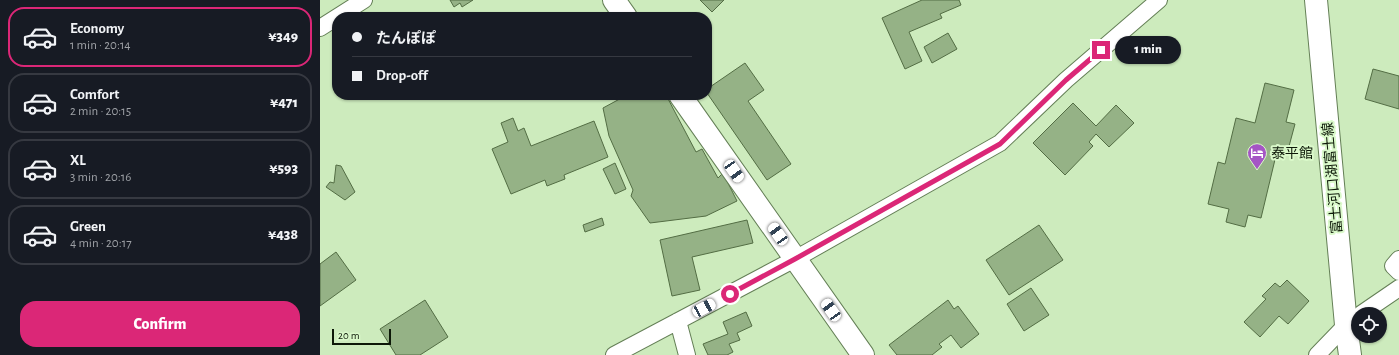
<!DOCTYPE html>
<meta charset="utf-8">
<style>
body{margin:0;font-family:"Alegreya Sans","Noto Sans JP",sans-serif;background:#242831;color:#f1f3f6;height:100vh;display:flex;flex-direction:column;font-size:15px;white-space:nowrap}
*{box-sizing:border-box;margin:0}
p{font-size:13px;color:#9ea1a6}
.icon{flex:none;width:22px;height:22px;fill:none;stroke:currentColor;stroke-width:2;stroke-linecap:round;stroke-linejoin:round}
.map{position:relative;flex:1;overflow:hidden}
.details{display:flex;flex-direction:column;background:#171b24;width:320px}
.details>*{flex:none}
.hud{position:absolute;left:12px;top:12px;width:380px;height:88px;border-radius:16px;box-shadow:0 1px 3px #0004;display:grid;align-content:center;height:88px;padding:0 20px;background:#171b24}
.tools{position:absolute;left:1031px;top:307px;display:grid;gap:8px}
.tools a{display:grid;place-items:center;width:36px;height:36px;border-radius:50%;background:#171b24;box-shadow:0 1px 3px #0004;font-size:20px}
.scale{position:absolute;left:12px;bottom:10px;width:59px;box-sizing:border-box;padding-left:4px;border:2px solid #0d1808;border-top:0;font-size:11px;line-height:14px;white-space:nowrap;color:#0d1808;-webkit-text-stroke:3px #daf9ca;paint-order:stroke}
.end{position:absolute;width:18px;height:18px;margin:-9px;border:5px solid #db2777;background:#fff;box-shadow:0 0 0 2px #fff}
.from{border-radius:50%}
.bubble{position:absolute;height:28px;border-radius:14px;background:#171b24;box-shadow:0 1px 3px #0004;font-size:13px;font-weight:800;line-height:28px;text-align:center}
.car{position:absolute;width:12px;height:24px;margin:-12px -6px;border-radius:5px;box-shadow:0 0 3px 1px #0007;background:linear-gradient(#fff 24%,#345 0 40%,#fff 0 76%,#345 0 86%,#fff 0)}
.hud b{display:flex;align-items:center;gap:14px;height:38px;font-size:15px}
.hud b+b{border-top:1px solid #363941}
.hud i{width:10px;height:10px;background:#f1f3f6}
ul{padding:7px 0 0;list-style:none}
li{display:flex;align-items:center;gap:12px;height:60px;margin:0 8px 6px;padding:0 12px;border:2px solid #363941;border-radius:16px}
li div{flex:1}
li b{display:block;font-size:15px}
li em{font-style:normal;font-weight:800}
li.on{border-color:#db2777}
li>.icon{width:36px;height:36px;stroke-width:1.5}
.button{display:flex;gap:8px;margin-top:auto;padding:8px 20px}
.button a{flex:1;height:46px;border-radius:16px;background:#db2777;color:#fff;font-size:16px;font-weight:800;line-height:46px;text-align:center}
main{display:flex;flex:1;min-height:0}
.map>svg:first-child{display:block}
.building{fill:#95b286;stroke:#536d44}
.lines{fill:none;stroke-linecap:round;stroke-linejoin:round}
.minor-casing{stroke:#647f56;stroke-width:18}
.secondary-casing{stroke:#647f56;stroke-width:24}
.minor{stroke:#fff;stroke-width:16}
.secondary{stroke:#fff;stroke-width:22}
.route{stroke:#db2777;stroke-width:5}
.labels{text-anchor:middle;stroke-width:4;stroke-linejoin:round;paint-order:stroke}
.poi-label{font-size:14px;fill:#0d1808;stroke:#daf9ca;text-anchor:start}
.street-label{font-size:14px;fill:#0d1808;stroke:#daf9ca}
</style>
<main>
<section class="details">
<ul>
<li class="on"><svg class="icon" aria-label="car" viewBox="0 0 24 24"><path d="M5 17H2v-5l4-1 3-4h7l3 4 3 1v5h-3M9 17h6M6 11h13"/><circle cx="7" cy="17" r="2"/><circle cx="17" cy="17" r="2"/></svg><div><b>Economy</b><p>1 min · 20:14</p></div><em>¥349</em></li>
<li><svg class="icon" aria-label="car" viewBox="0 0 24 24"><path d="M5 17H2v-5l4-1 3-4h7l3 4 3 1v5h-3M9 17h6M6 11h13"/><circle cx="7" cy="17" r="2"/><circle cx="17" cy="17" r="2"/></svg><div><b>Comfort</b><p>2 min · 20:15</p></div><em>¥471</em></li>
<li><svg class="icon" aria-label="car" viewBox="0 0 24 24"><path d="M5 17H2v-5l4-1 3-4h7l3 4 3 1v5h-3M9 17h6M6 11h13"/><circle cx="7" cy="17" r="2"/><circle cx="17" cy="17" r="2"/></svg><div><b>XL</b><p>3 min · 20:16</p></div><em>¥593</em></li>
<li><svg class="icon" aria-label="car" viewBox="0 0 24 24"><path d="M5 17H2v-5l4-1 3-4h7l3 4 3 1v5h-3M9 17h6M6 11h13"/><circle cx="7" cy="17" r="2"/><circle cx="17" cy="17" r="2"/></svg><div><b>Green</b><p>4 min · 20:17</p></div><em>¥438</em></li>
</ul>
<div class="button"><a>Confirm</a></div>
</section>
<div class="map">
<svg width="1079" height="355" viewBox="0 0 1079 355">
<rect width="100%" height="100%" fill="#cdebbd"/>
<path class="building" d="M130,0H153L142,7L140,3L134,7Z
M380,0H404L392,12Z
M602,0H639L641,5L620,14L622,18L589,32L602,61L585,69L562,18Z
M628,33L637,49L612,63L604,47Z
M425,63L444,90L428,101L471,164L447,180L387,93V89Z
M1053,69L1079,76V109L1045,99Z
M945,83L974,90L966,122L975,124L968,150L958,147L941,218L928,215L925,227L906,222L909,209L888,204L898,162L905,164L916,118L935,123Z
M307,95H346L376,152L382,149L398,178L403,173L417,201L386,216L330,223L311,196L313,190L289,136L283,108Z
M753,103L776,126L796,105L814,123L789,147L776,134L769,142L773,146L745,175L713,143Z
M193,118L198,131L204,128L211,146L274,121L288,157L244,175L245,179L227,186L225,180L191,194L172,149L188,142L181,123Z
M295,163L306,189L295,194L283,169Z
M16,165L21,166L35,192L25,200L6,187L10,182L14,183Z
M282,218L284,225L265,232L263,225Z
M427,220L433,243L372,257L380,290L352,296L340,240Z
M719,225L743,260L689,295L666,260Z
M16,252L36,280L0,306V264Z
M967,280L989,301L968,324L959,316L940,337L924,322L946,299L942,296L955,283L960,287Z
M711,288L729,315L704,331L687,304Z
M105,300L128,337L100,355H76L60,329Z
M628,300L634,309L638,306L659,334L641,348L631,335L619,344L622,347L612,355H577L569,345Z
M426,312L432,326L417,333L420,340L409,344L413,352L407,355H388L383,344L408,334L403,322Z"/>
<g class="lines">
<defs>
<path id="minor" d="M0,28L44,0
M1079,259L1073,266L1079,272
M1041,314L1079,288
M358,321L367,355
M294,355L475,259L680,143L746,80L839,0
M997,355L1026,325L1038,316"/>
<path id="secondary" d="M294,0L306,17
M996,0L1026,325L1030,355
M360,95L543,355"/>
</defs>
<use href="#minor" class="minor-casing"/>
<use href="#secondary" class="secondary-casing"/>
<use href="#minor" class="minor"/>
<use href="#secondary" class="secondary"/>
</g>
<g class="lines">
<path class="route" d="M410,294L475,259L680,144L746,80L781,50"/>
</g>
<defs>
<symbol id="hotel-pin" viewBox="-11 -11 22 30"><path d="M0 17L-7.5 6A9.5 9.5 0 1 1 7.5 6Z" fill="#a555c5" stroke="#daf9ca"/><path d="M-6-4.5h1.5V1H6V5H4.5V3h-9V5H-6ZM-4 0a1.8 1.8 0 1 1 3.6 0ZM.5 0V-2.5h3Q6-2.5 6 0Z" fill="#fff"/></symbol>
</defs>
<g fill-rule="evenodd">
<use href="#hotel-pin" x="926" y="142" width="22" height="30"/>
</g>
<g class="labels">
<g class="poi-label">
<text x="951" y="158">泰平館</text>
</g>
<g class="street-label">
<text transform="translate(1012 178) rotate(-95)" y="5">富士河口湖富士線</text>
</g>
</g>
</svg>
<div class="tools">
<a><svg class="icon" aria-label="locate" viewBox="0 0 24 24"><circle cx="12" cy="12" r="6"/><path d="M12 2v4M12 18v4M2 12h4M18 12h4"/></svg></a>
</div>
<div class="scale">20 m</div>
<i class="end from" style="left:410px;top:294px"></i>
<i class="end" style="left:781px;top:50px"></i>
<div class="bubble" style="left:795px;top:36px;width:66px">1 min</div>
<i class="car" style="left:414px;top:171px;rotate:145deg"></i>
<i class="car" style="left:458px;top:234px;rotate:325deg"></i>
<i class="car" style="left:384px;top:308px;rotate:62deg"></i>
<i class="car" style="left:511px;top:310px;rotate:325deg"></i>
<div class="hud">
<b><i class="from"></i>たんぽぽ</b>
<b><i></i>Drop-off</b>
</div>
</div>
</main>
